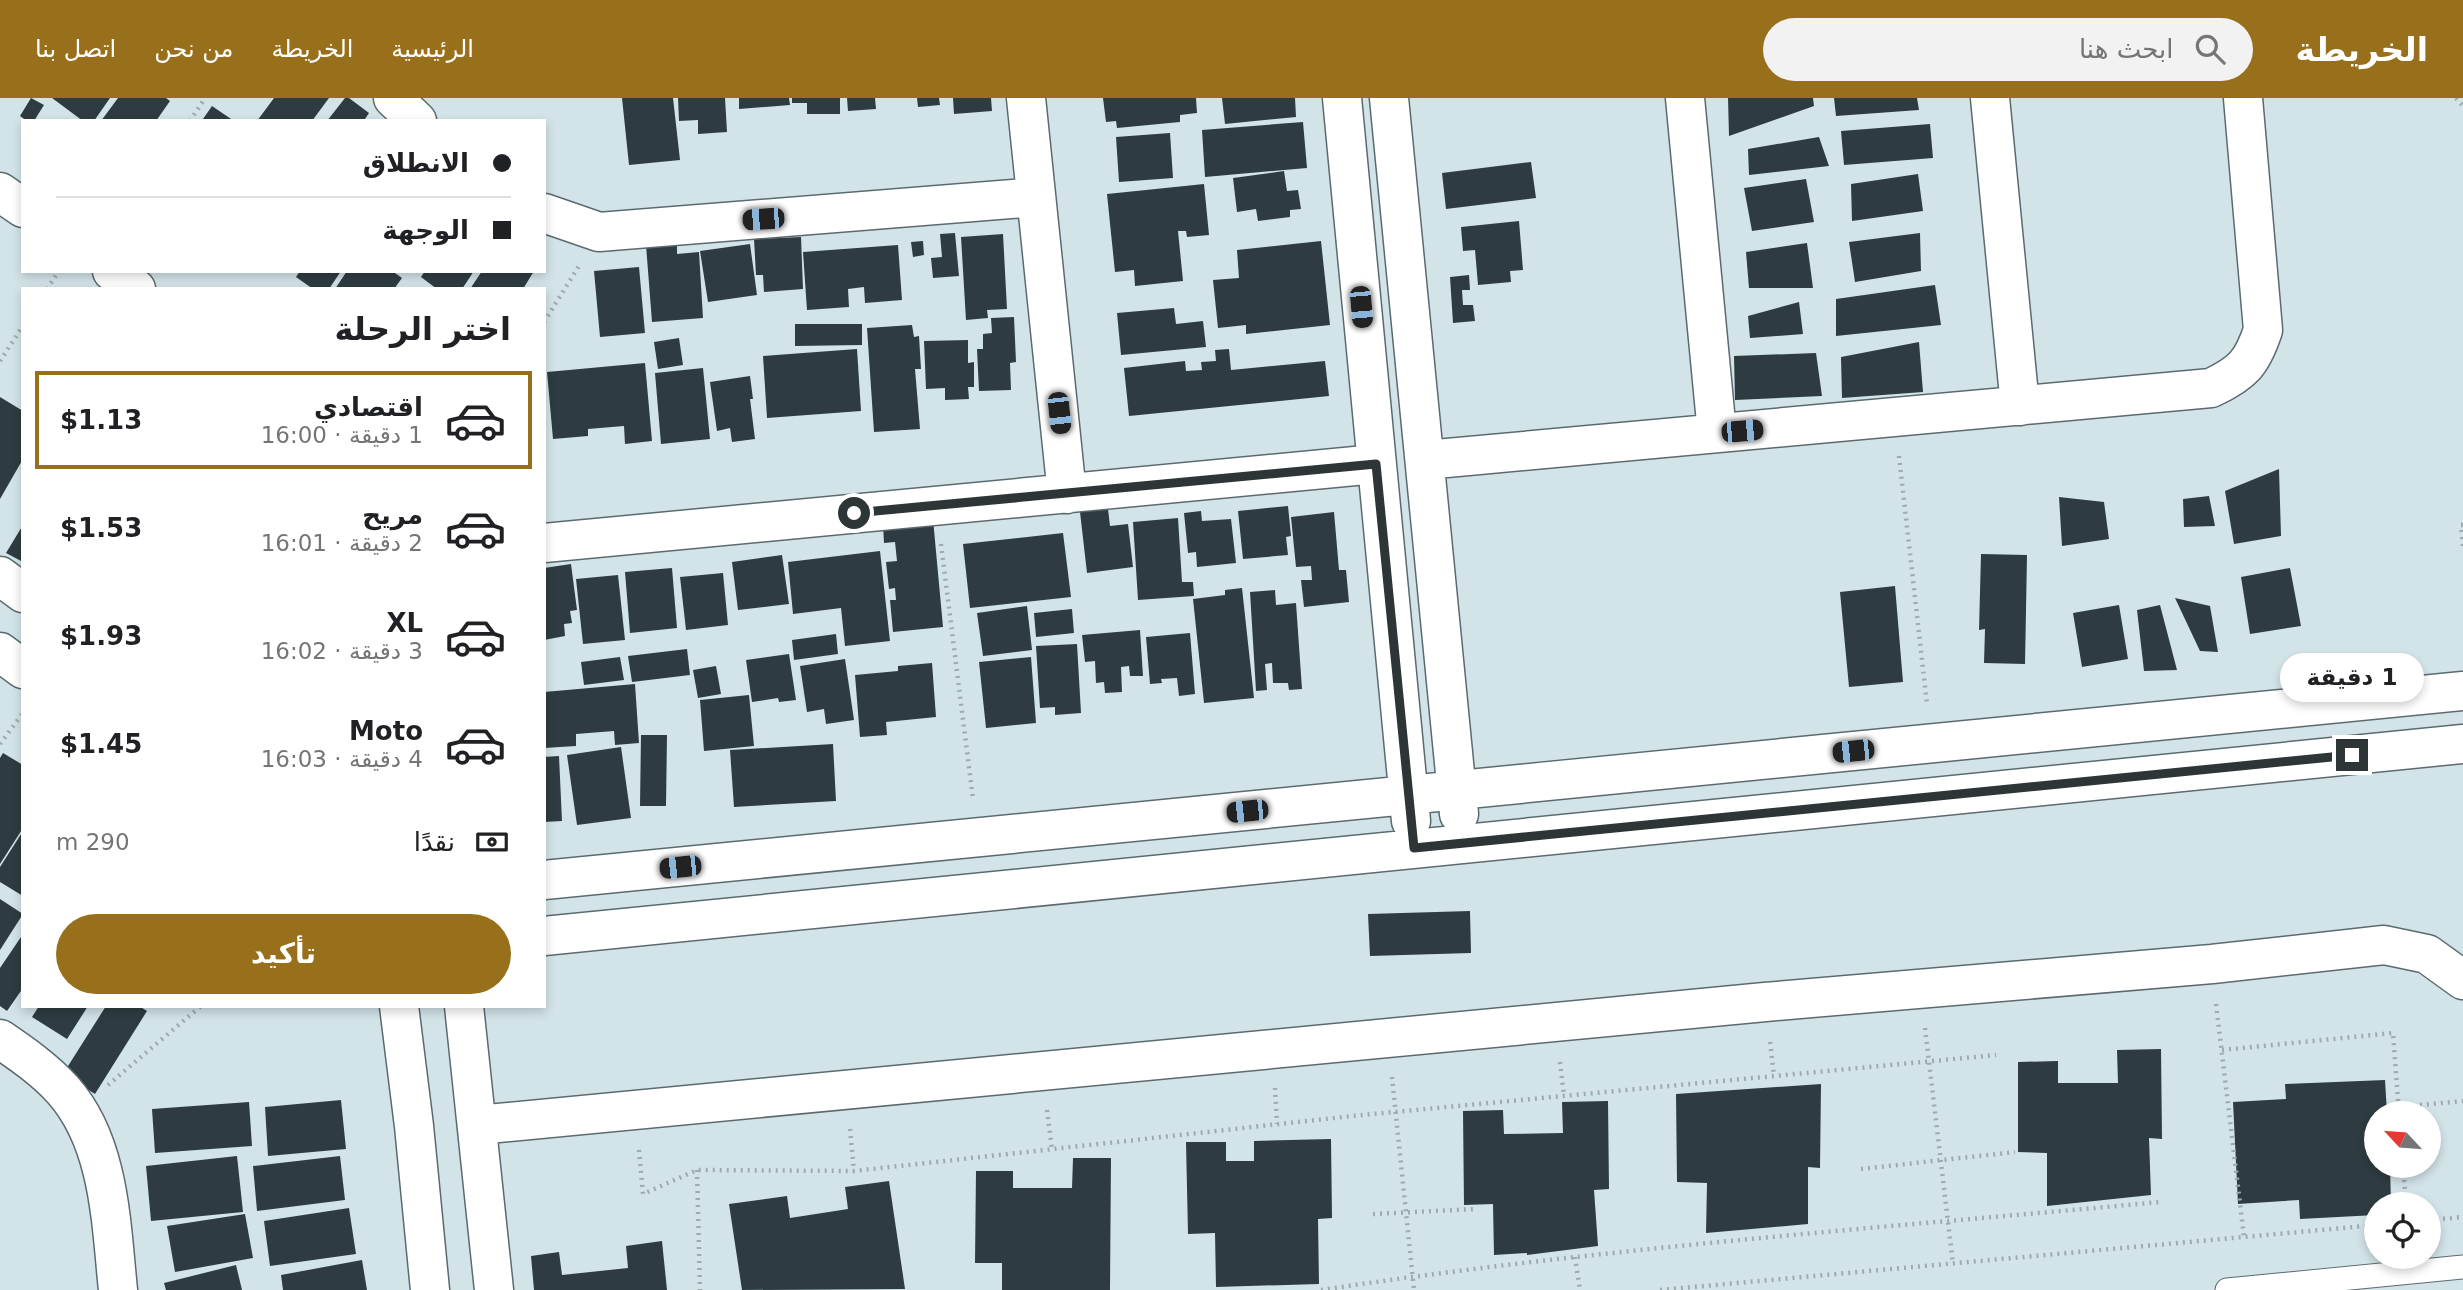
<!DOCTYPE html>
<html lang="ar">
<meta charset="utf-8">
<style>
body{margin:0;font-family:"DejaVu Sans","Noto Sans Arabic",sans-serif;background:#f2f2f2;color:#202124;direction:rtl;height:100vh;display:flex;flex-direction:column;font-size:26px;white-space:nowrap}
*{box-sizing:border-box;margin:0}
p{font-size:23px;color:#757577}
.icon{flex:none;width:38px;height:38px;fill:none;stroke:currentColor;stroke-width:2;stroke-linecap:round;stroke-linejoin:round}
.map{position:relative;flex:1;overflow:hidden;direction:ltr}
.sheet{position:absolute;left:21px;top:189px;width:525px;height:721px;display:flex;flex-direction:column;background:#fff;border-radius:0px;box-shadow:0 4px 10px #0003;direction:rtl}
.sheet>*{flex:none}
.guide{position:absolute;left:21px;top:21px;width:525px;height:154px;border-radius:0px;box-shadow:0 4px 10px #0003;direction:rtl;display:grid;align-content:center;height:154px;padding:0 35px;background:#fff}
.needle{width:46px;rotate:296deg}
.buttons{position:absolute;left:2364px;top:1003px;display:grid;gap:14px}
.buttons a{display:grid;place-items:center;width:77px;height:77px;border-radius:50%;background:#fff;box-shadow:0 4px 10px #0003;font-size:35px}
.end{position:absolute;width:32px;height:32px;margin:-16px;border:9px solid #2e3537;background:#fff;box-shadow:0 0 0 4px #fff}
.from{border-radius:50%}
.bubble{position:absolute;height:49px;border-radius:24px;background:#fff;box-shadow:0 4px 10px #0003;font-size:23px;font-weight:600;line-height:49px;text-align:center;direction:rtl}
.car{position:absolute;width:21px;height:42px;margin:-21px -10px;border-radius:9px;box-shadow:0 0 5px 2px #0007;background:linear-gradient(#222 24%,#8ab4d8 0 40%,#222 0 76%,#8ab4d8 0 86%,#222 0)}
.guide b{display:flex;align-items:center;gap:24px;height:66px;font-size:26px}
.guide b+b{border-top:2px solid #e0e0e0}
.guide i{width:18px;height:18px;background:#202124}
ul{padding:0;list-style:none}
li{display:flex;align-items:center;gap:21px;height:98px;margin:0 14px 10px;padding:0 21px;border:4px solid transparent;border-radius:0px}
li div{flex:1}
li b{display:block;font-size:26px}
li em{font-style:normal;font-weight:600}
li.active{border-color:#986f1b}
li>.icon{width:63px;height:63px;stroke-width:1.5}
h2{padding:0 35px;font-size:32px;line-height:84px}
.pay{display:flex;align-items:center;gap:18px;height:77px;padding:0 35px;font-size:26px}
.pay p{margin-inline-start:auto}
.button{display:flex;gap:14px;margin-top:auto;padding:14px 35px}
.button a{flex:1;height:80px;border-radius:42px;background:#986f1b;color:#fff;font-size:28px;font-weight:600;line-height:80px;text-align:center}
header{display:flex;align-items:center;gap:42px;box-sizing:border-box;height:98px;padding:0 35px;background:#986f1b;color:#fff}
header strong{font-size:33px}
nav{display:flex;gap:38px;margin-inline-start:auto;font-size:24px}
.search{width:490px;height:63px;background:#f2f2f2;display:flex;align-items:center;gap:18px;box-sizing:border-box;padding:0 24px;border-radius:38px;color:#757577;font-size:26px}
.map>svg:first-child{display:block}
.building{fill:#2e3c41}
.lines{fill:none;stroke-linecap:round;stroke-linejoin:round}
.lane-casing{stroke:#5b6a6f;stroke-width:25}
.street-casing{stroke:#5b6a6f;stroke-width:41}
.path{stroke:#9daaae;stroke-width:4.5;stroke-dasharray:2 5;stroke-linecap:butt}
.lane{stroke:#fff;stroke-width:23}
.street{stroke:#fff;stroke-width:38}
.route{stroke:#2e3537;stroke-width:9}
</style>
<header>
<strong>الخريطة</strong>
<div class="search"><svg class="icon" aria-label="search" viewBox="0 0 24 24"><circle cx="10" cy="10" r="6"/><path d="M15 15l6 6"/></svg>ابحث هنا</div>
<nav><a>الرئيسية</a><a>الخريطة</a><a>من نحن</a><a>اتصل بنا</a></nav>
</header>
<div class="map">
<svg width="2463" height="1192" viewBox="0 0 2463 1192">
<rect width="100%" height="100%" fill="#d3e4e9"/>
<path class="building" d="M31,0L44,7L34,23H27L20,18Z
M52,0H110L94,23H83Z
M118,0H166L170,3L156,23H101Z
M274,0H329L312,23H257Z
M345,0H349L369,15L365,21L367,23H327Z
M622,0H673L680,62L629,67Z
M678,0H725L727,34L698,36V22L679,23Z
M739,0H789L790,7L739,11Z
M792,0H840V16H807V5H792Z
M847,0H875L876,11L848,13Z
M917,0H939L940,7L918,9Z
M953,0H991L992,13L954,16Z
M1103,0H1196L1197,15L1180,17V24L1117,30L1116,23L1106,24Z
M1222,0H1295L1296,19L1225,26Z
M1728,0H1813L1814,8L1729,38Z
M1834,0H1917L1919,12L1836,18Z
M212,8L234,23H206L203,21Z
M1303,24L1307,70L1205,79L1202,32Z
M1930,26L1933,60L1844,67L1841,33Z
M1170,35L1173,80L1119,84L1116,39Z
M1819,39L1829,68L1749,77L1748,51Z
M1531,64L1536,100L1446,111L1442,75Z
M1284,73L1287,93L1298,92L1301,111L1290,112V119L1258,123L1256,111L1237,114L1233,80Z
M1918,76L1923,113L1852,123L1851,86Z
M1806,81L1814,124L1752,133L1744,90Z
M1204,86L1209,137L1187,139L1186,133H1178L1183,183L1135,188L1134,172L1115,174L1107,96Z
M1519,123L1523,172L1510,173L1511,184L1478,187L1475,152L1463,153L1461,129Z
M955,135L959,178L933,180L931,160L942,159L940,136Z
M1920,135L1921,173L1855,184L1849,144Z
M1003,136L1007,211L987,212L988,220L966,222L961,139Z
M801,139L803,191L764,194L763,177H756L754,141Z
M923,143L924,157L913,159L911,144Z
M1321,143L1330,227L1246,236V227L1218,230L1213,182L1239,180L1237,152Z
M677,144V156L699,154L703,220L652,224L646,147Z
M1807,145L1813,190H1749L1746,154Z
M750,146L757,197L708,204L700,153Z
M898,147L902,202L865,205L864,189L848,191L849,209L807,212L803,154Z
M639,169L645,235L600,239L594,173Z
M300,173H341L329,191H313L296,179Z
M347,173H392L402,180L394,191H335Z
M425,173H474L462,191H437L421,179Z
M482,173H534L523,191H470Z
M1469,177L1470,192H1462L1463,207H1473L1475,223L1453,225L1450,179Z
M1935,187L1941,227L1836,238V201Z
M1799,204L1803,236L1750,240L1748,218Z
M1174,210L1176,226L1203,223L1206,249L1121,257L1117,215Z
M1014,219L1016,264L1010,265L1011,292L979,293L977,251H983V236L992,235L991,220Z
M795,226H862V247L795,248Z
M912,227L914,239L919,238L921,271H915L920,331L874,334L867,230Z
M679,240L683,267L658,271L654,244Z
M968,242V265L974,264V289H968L969,301L945,302V290L926,291L924,243Z
M1919,244L1923,294L1842,300L1841,259Z
M857,251L861,313L767,320L763,258Z
M1229,251L1231,272L1325,263L1329,298L1129,318L1124,270L1185,263L1186,273L1202,272L1201,264L1216,263L1215,252Z
M1816,255L1822,298L1735,302L1734,258Z
M645,265L652,343L625,346L624,328L588,331V338L553,341L547,274Z
M703,270L710,341L661,346L655,275Z
M750,278L753,301H750L755,341L732,344L730,330L717,333L710,284Z
M0,299L23,313V361L0,401Z
M2279,371L2281,438L2234,446L2225,393Z
M2209,398L2215,428L2184,429L2183,401Z
M2059,399L2104,404L2109,441L2062,448Z
M1288,408L1291,438L1286,439L1288,457L1243,461L1238,413Z
M1108,411L1110,428L1128,426L1133,469L1087,475L1080,414Z
M1201,413L1202,423L1231,421L1236,465L1197,469L1196,454L1188,455L1184,415Z
M1334,414L1339,472H1346L1349,504L1304,509L1301,482H1312L1311,468L1296,469L1291,419Z
M1178,420L1182,484H1193L1194,498L1138,502L1133,424Z
M933,421L943,529L893,534L890,502H896L895,490L889,491L886,464L897,463L895,444L884,445L883,427Z
M23,427V464L6,455Z
M1063,435L1071,499L970,510L963,446Z
M880,453L890,543L845,548L841,510L793,516L788,464Z
M1981,456L2027,457L2025,566L1984,565L1985,531L1979,532Z
M782,457L789,506L738,512L732,464Z
M571,466L577,512L570,513L572,525L564,526L565,538L544,542V470Z
M672,470L677,530L630,535L625,474Z
M2290,470L2301,528L2250,536L2241,479Z
M723,475L728,527L686,532L680,479Z
M618,477L625,542L583,546L576,481Z
M1895,488L1903,584L1849,589L1840,494Z
M1242,490L1254,600L1204,605L1193,501L1225,497V492Z
M1275,492L1276,507L1296,505L1302,591L1289,592L1288,585H1273L1272,565L1265,566L1267,592L1256,593L1250,494Z
M2175,500L2210,508L2218,554L2200,553Z
M2119,507L2128,561L2082,569L2073,515Z
M2160,507L2177,572L2144,573L2137,512Z
M1027,508L1032,552L983,558L977,515Z
M1072,511L1074,535L1036,539L1034,515Z
M1140,532L1143,578H1130L1129,568L1121,569L1122,594L1105,595L1104,584L1096,585L1095,563L1085,564L1082,537Z
M1190,535L1195,596L1179,598L1177,580L1161,581L1162,585L1150,586L1146,539Z
M836,536L838,556L794,562L792,542Z
M1077,546L1081,615L1055,617V609L1040,610L1036,548Z
M687,551L690,577L632,584L628,558Z
M789,556L796,602L779,604L778,600L752,604L746,562Z
M620,559L624,582L584,587L581,564Z
M1031,559L1036,625L986,630L979,564Z
M845,561L854,622L826,626L824,611L807,614L800,568Z
M932,565L936,619L886,624L887,637L860,639L855,577L898,573V568Z
M716,568L721,596L698,600L693,572Z
M635,586L639,645L615,647L614,633L576,636V648L544,650V594Z
M749,597L754,648L704,653L700,602Z
M641,637H667L666,708H640Z
M833,646L836,703L734,709L730,652Z
M621,649L631,720L577,727L567,657Z
M3,655L23,667V730L0,766V660Z
M559,658L562,723L544,724V659Z
M23,733V798L0,784V769Z
M0,801L23,816L0,852Z
M1470,813L1471,855L1370,858L1368,816Z
M23,836V890L7,913L0,908V870Z
M39,908H88L67,941L32,919Z
M106,908H139L147,913L95,996L63,976Z
M2161,951L2162,1041L2149,1040L2151,1097L2047,1108V1055L2018,1054V964L2058,963V985H2118L2117,952Z
M2385,982L2387,1015H2376V1068H2390L2391,1106H2376V1117L2300,1121L2299,1102L2238,1106L2233,1004L2286,1001L2285,986Z
M1821,986L1820,1070L1808,1069V1126L1706,1135L1707,1085L1677,1084L1676,996Z
M341,1002L346,1051L268,1058L265,1009Z
M1608,1003L1609,1091L1594,1092L1598,1148L1527,1157V1155L1494,1157L1493,1106L1464,1107L1463,1013L1503,1012L1504,1036L1563,1035L1562,1004Z
M249,1004L252,1048L155,1055L152,1011Z
M1331,1041L1332,1120L1318,1121L1319,1186L1216,1189L1215,1135L1188,1136L1186,1044H1226V1063H1254V1043Z
M237,1058L243,1114L151,1123L146,1068Z
M340,1058L345,1102L257,1113L253,1068Z
M1073,1060H1111L1110,1192H1002V1165H975L976,1073H1013V1090H1072Z
M889,1083L905,1191L742,1192L729,1106L787,1098L790,1120L848,1111L845,1089Z
M349,1110L356,1156L270,1168L264,1123Z
M245,1116L253,1160L175,1174L167,1128Z
M662,1143L667,1192H534L531,1158L559,1154L562,1177L628,1170L626,1148Z
M362,1162L367,1192H283L281,1177Z
M236,1167L242,1192H166L164,1185Z"/>
<g class="lines">
<defs>
<path id="lane" d="M2227,1192L2463,1169"/>
<path id="street" d="M393,0L417,23
M1026,0L1067,396
M1342,0L1411,723
M1389,0L1459,716
M1685,0L1717,335
M1990,0L2020,308
M0,94L23,110
M544,115L599,134L1036,99
M112,173L136,191
M1425,362L2211,290C2243,275 2252,265 2263,232L2243,0
M544,445L1376,366
M0,478L23,495
M0,554L23,571
M544,782L2463,593
M544,838L2463,646
M399,908L414,1028L430,1192
M464,908L494,1192
M0,941C22,956 45,972 63,992C110,1045 111,1125 118,1192
M477,1027L1765,904L2212,866L2384,847L2427,856L2463,882"/>
</defs>
<use href="#lane" class="lane-casing"/>
<use href="#street" class="street-casing"/>
<path class="path" d="M2456,0L2463,8
M190,23L205,0
M47,191L59,173
M544,224L579,168
M0,263L23,228
M1899,358L1927,606
M2463,427H2461L2463,449
M941,446L973,701
M0,646L23,615
M2216,906L2244,1139
M1925,930L1953,1166
M1770,944L1774,978
M2222,952L2393,935L2399,1015
M1560,964L1564,998
M1392,979L1414,1192
M108,987L201,908
M1275,990L1277,1026
M2399,1009L2463,1003
M1047,1012L1052,1051
M850,1031L854,1073
M639,1052L643,1096L697,1072L854,1073L1352,1018L1996,957
M2403,1068L2406,1106
M1861,1071L2015,1054
M697,1072L700,1192
M1373,1116L1476,1111
M2429,1122L2463,1119
M1575,1159L1580,1192
M1321,1192C1599,1150 1880,1130 2160,1104
M1660,1192L2376,1127"/>
<use href="#lane" class="lane"/>
<use href="#street" class="street"/>
</g>
<g class="lines">
<path class="route" d="M854,415L1376,366L1414,750L2352,657"/>
</g>
</svg>
<div class="buttons">
<a><svg class="needle" viewBox="-14 -14 28 28"><path d="M0-13l5 13h-10z" fill="#e53935"/><path d="M0 13l5-13h-10z" fill="#757577"/></svg></a>
<a><svg class="icon" aria-label="locate" viewBox="0 0 24 24"><circle cx="12" cy="12" r="6"/><path d="M12 2v4M12 18v4M2 12h4M18 12h4"/></svg></a>
</div>
<i class="end from" style="left:854px;top:415px"></i>
<i class="end" style="left:2352px;top:657px"></i>
<div class="bubble" style="left:2280px;top:555px;width:144px">1 دقيقة</div>
<i class="car" style="left:763px;top:121px;rotate:266deg"></i>
<i class="car" style="left:1361px;top:209px;rotate:175deg"></i>
<i class="car" style="left:1059px;top:315px;rotate:174deg"></i>
<i class="car" style="left:1742px;top:333px;rotate:85deg"></i>
<i class="car" style="left:1853px;top:653px;rotate:264deg"></i>
<i class="car" style="left:1247px;top:713px;rotate:264deg"></i>
<i class="car" style="left:680px;top:769px;rotate:264deg"></i>
<div class="guide">
<b><i class="from"></i>الانطلاق</b>
<b><i></i>الوجهة</b>
</div>
<section class="sheet">
<h2>اختر الرحلة</h2>
<ul>
<li class="active"><svg class="icon" aria-label="car" viewBox="0 0 24 24"><path d="M5 17H2v-5l4-1 3-4h7l3 4 3 1v5h-3M9 17h6M6 11h13"/><circle cx="7" cy="17" r="2"/><circle cx="17" cy="17" r="2"/></svg><div><b>اقتصادي</b><p>1 دقيقة · 16:00</p></div><em>$1.13</em></li>
<li><svg class="icon" aria-label="car" viewBox="0 0 24 24"><path d="M5 17H2v-5l4-1 3-4h7l3 4 3 1v5h-3M9 17h6M6 11h13"/><circle cx="7" cy="17" r="2"/><circle cx="17" cy="17" r="2"/></svg><div><b>مريح</b><p>2 دقيقة · 16:01</p></div><em>$1.53</em></li>
<li><svg class="icon" aria-label="car" viewBox="0 0 24 24"><path d="M5 17H2v-5l4-1 3-4h7l3 4 3 1v5h-3M9 17h6M6 11h13"/><circle cx="7" cy="17" r="2"/><circle cx="17" cy="17" r="2"/></svg><div><b>XL</b><p>3 دقيقة · 16:02</p></div><em>$1.93</em></li>
<li><svg class="icon" aria-label="car" viewBox="0 0 24 24"><path d="M5 17H2v-5l4-1 3-4h7l3 4 3 1v5h-3M9 17h6M6 11h13"/><circle cx="7" cy="17" r="2"/><circle cx="17" cy="17" r="2"/></svg><div><b>Moto</b><p>4 دقيقة · 16:03</p></div><em>$1.45</em></li>
</ul>
<div class="pay"><svg class="icon" aria-label="cash" viewBox="0 0 24 24"><path d="M3 7h18v10H3z"/><circle cx="12" cy="12" r="2"/></svg>نقدًا<p>290 m</p></div>
<div class="button"><a>تأكيد</a></div>
</section>
</div>
